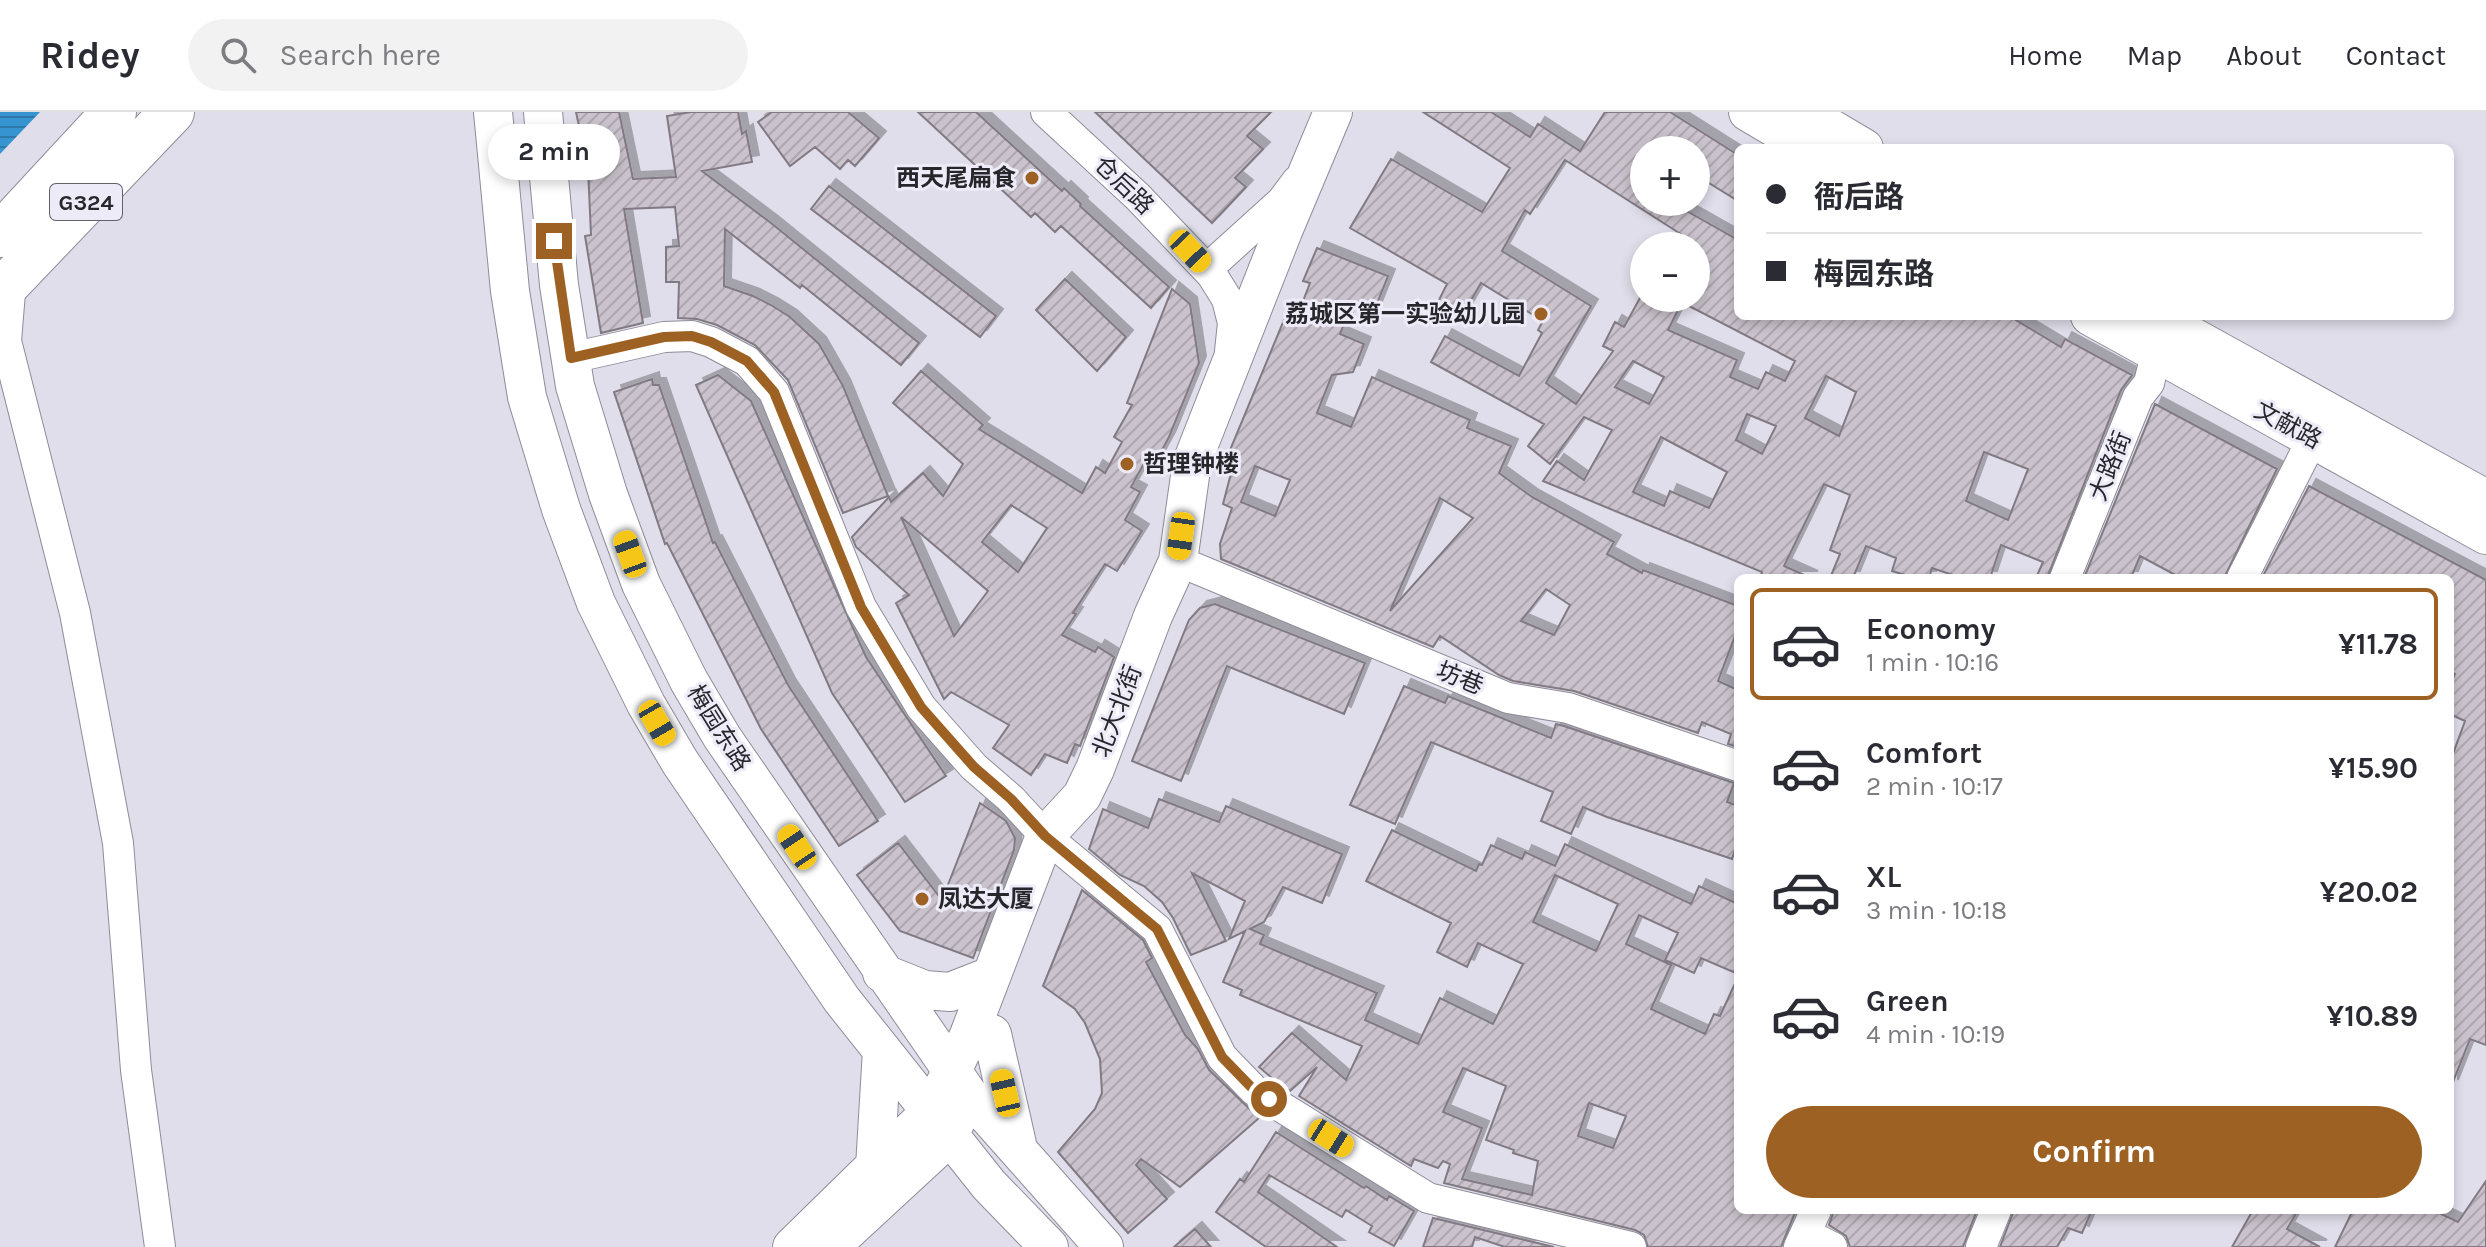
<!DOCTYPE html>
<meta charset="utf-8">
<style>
body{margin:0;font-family:Karla,"Noto Sans SC",sans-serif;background:#f2f2f3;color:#2b2b33;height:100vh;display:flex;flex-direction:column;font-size:30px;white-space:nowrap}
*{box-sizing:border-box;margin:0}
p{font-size:26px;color:#7c7c81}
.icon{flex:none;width:44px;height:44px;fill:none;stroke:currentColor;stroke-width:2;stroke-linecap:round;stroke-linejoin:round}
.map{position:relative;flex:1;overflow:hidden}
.side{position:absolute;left:1734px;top:462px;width:720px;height:640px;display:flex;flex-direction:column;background:#fff;border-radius:12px;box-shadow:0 4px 12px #0003}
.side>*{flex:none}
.guide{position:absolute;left:1734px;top:32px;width:720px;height:176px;border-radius:12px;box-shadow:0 4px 12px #0003;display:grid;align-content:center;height:176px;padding:0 32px;background:#fff}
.controls{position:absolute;left:1630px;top:24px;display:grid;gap:16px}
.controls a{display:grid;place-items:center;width:80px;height:80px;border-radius:50%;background:#fff;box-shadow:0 4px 12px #0003;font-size:40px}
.end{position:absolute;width:36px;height:36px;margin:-18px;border:10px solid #9d6223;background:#fff;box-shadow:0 0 0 4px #fff}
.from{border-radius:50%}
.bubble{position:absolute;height:56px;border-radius:28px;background:#fff;box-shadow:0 4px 12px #0003;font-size:26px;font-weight:700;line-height:56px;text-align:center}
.car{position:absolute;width:24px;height:48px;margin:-24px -12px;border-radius:10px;box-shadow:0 0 6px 2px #0007;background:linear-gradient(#f5c518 24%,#345 0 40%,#f5c518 0 76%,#345 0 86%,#f5c518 0)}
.guide b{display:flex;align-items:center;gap:28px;height:76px;font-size:30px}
.guide b+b{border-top:2px solid #e1e1e2}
.guide i{width:20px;height:20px;background:#2b2b33}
ul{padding:14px 0 0;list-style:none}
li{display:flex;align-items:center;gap:24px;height:112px;margin:0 16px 12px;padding:0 16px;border:4px solid transparent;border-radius:12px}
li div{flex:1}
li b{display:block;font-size:30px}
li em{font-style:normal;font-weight:700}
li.active{border-color:#9d6223}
li>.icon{width:72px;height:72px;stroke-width:1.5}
.button{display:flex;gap:16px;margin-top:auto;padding:16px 32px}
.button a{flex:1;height:92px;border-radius:48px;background:#9d6223;color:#fff;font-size:32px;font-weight:700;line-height:92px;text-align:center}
header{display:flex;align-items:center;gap:48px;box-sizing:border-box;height:112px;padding:0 40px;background:#fff;border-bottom:2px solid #e1e1e2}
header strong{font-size:38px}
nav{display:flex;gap:44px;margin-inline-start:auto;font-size:28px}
.search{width:560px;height:72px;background:#f2f2f3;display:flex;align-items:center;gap:20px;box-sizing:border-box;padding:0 28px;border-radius:44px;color:#7c7c81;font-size:30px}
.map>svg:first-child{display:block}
.water{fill:url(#water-rules)}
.building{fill:url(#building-hatch);stroke:#817a83;stroke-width:2;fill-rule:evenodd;filter:url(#shadow)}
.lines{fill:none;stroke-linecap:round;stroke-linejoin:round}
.minor-casing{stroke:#8e8c98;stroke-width:32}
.major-casing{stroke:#8e8c98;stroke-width:40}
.highway-casing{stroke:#8e8c98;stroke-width:46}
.minor{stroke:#fff;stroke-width:30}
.major{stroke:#fff;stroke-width:38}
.highway{stroke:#fff;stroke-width:44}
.route{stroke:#9d6223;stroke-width:10}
.poi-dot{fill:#9d6223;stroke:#edebf8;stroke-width:3}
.labels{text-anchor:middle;stroke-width:6;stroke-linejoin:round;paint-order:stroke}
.shield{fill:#edebf8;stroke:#626168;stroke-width:2}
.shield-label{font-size:22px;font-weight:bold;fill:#27262b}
.poi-label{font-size:24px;font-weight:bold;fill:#27262b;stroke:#edebf8;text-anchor:end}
.street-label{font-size:24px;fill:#27262b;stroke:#edebf8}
</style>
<header>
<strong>Ridey</strong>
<div class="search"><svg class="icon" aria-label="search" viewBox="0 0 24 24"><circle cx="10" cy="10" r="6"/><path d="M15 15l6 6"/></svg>Search here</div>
<nav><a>Home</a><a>Map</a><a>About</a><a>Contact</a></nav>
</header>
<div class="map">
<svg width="2486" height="1135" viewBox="0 0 2486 1135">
<defs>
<pattern id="water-rules" width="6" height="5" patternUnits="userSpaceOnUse" patternTransform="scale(2)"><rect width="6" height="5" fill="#3695d0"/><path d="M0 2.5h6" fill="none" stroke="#2e79a9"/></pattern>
<pattern id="building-hatch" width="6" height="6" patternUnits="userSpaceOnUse" patternTransform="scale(2)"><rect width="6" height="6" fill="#cac2cc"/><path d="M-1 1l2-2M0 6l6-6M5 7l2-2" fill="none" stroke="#aea7af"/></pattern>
<filter id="shadow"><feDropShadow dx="7" dy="-7" stdDeviation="0" flood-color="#0004"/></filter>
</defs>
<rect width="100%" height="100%" fill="#e0deea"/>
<path class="water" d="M0,0H40L0,42Z"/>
<path class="building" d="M576,0H619L633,67L676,65L667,4L691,0H738L742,22L746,19L752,50L702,59L771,111L919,231L901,253L802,173L800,176L725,117L724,174L753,184L771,193L790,205L819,232L843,274L888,384L843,401L788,268L755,233L717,213L697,207L678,206L679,170H666V135L679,134L675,95L624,97L643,211L601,221L585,124L591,123L588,56Z
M772,0H848L879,26L855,54L848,48L840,57L815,35L790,54L758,10Z
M918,0H976L1062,79L1064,76L1081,92L1080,94L1169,175L1151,196L1061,114L1055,120L1035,101L1031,105Z
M1095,0H1271L1247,24L1263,37L1235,66L1246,75L1212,111Z
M1423,0H1491L1530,25L1538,12L1580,39L1605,0H1670L1738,43V89L1696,63V38H1644V90H1691L1685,98L1738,128V204H2009L2061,235L2065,227L2132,263L2121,278L2047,466H2036L2043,450L2001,433L1990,466H1962L1932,456L1929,466H1915L1892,459L1896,446L1866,434L1853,466H1830L1840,442L1830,438L1850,383L1824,372L1784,454L1811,466H1760L1762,460L1543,369L1557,349L1584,368L1612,318L1584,305L1550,352L1528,334L1544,312L1431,250L1445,224L1519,264L1542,221L1538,218L1543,209L1481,171L1458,211L1434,198L1447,172L1350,116L1391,47L1482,100L1510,56ZM1565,48L1690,128L1686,134H1696V153L1707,159L1696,180V186H1693L1689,194L1795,249L1785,269L1766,260L1758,277L1730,265L1737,248L1668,218L1684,186H1640L1624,215L1615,210L1603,234L1613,239L1576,292L1546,271L1591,194L1502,139L1525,98L1530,102ZM1633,249L1664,265L1649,292L1615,275ZM1826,264L1856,280L1839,324L1805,306ZM1747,302L1776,314L1762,342L1736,328ZM1661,325L1727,360L1709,396L1670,379L1664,394L1633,380ZM1984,340L2028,357L2008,408L1966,389Z
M829,74L996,204L980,225L811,97Z
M1317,136L1388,164L1374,199L1353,190L1340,222L1364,232L1353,260L1332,263L1317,301L1351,315L1372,265L1470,308L1467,316L1511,334L1499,361L1532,385L1614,430L1607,442L1642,461L1643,458L1738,494V516L1718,569L1738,578V635L1728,632L1731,622L1702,610L1698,621L1574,579L1513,569L1499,563L1440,524L1433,535L1221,447L1220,432L1232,396L1223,392L1235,346L1228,343L1286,203L1296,207L1310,171L1303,169ZM1255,354L1290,368L1275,404L1241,390ZM1440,386L1473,406L1390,499ZM1546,477L1570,493L1554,523L1521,509Z
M1065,167L1126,225L1097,259L1036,198Z
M1172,177L1190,192L1199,251L1169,325L1156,349L1148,344L1131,375L1140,380L1125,408L1142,419L1117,459L1105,452L1073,501L1076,502L1062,523L1095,540L1098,535L1114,545L1080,634L1075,632L1067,651L1045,642L1031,663L993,636L1009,613L951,580L944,587L896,491L909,483L856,435L852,425L889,385L891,390L923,361L943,384L963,352L893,291L921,259L983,313L979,317L1082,381L1096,355L1105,361L1122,330L1114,325L1132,293L1127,291ZM1011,393L1047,416L1018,460L982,430ZM901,405L988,479L954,524Z
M718,263L751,289L866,545L946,664L905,690L832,581L696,273Z
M652,267L653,273H659L713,431L715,430L788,573L878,709L839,734L761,617L667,431L665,432L614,280Z
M2155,292L2277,357L2224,466H2181L2140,444L2131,466H2084Z
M2309,374L2486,468V933L2470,927L2451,975L2450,637L2454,639L2465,609L2450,602V573L2455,562L2450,559V466H2262Z
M1215,492L1365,551L1344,602L1227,554L1181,669L1132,649L1189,508L1200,496Z
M1404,574L1445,591L1448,584L1551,626L1556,612L1564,614L1734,671L1727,690L1738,694V729L1732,747L1607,705L1583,695L1571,722L1541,709L1553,680L1431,630L1395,712L1350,693Z
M1159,687L1219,710L1226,694L1342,742L1322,791L1283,775L1264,810L1250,817L1264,823L1260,832L1377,881L1365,908L1418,932L1440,886L1493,912L1523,852L1478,831L1467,855L1437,840L1451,811L1366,769L1392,718L1476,759L1479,752L1482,753L1491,733L1522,747L1525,740L1555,754L1565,732L1691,792L1699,774L1738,792V862L1701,846L1694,861L1665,848L1678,821L1639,803L1626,832L1671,853L1651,897L1705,922L1714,902L1720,904L1738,865V1098H1796L1781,1135H1648L1644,1123L1635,1118L1444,1071L1450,1052L1443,1049L1438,1056L1414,1047L1411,1054L1299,984L1317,955L1290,979L1279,972L1259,955L1292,921L1346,968L1362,934L1240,883L1242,878L1223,870L1245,819L1229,827L1245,789L1192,761L1226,829L1191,843L1173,806L1162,790L1144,774L1120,763L1089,737L1103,697L1148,716ZM1555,763L1618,792L1596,839L1533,810ZM1463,956L1506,974L1486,1028L1514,1038L1513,1041L1538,1049L1532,1083L1462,1067L1482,1016L1443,1000ZM1589,991L1626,1004L1613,1036L1578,1024Z
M980,691L1006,709L1015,726L1014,738L973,846L900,819L857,763L898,731L942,788Z
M1082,778L1143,828L1152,846L1146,850L1185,923L1198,937L1209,958L1259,1006L1180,1075L1141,1047L1136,1053L1167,1087L1128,1121L1058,1040L1095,997L1102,981L1100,947L1085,911L1075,897L1043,874Z
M1276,1020L1364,1076L1366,1074L1387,1088L1389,1084L1414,1099L1394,1134L1369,1120L1372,1114L1346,1098L1342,1105L1269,1063L1258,1080L1337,1135H1266L1216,1100L1240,1067L1244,1070Z
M2486,1069V1135H2335L2353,1098H2433L2458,1110Z
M1834,1098H1977L1963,1135H1850L1846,1124L1829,1113Z
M2014,1098H2092L2082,1121L2068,1116L2057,1135H2000Z
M2253,1098H2298L2287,1117L2320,1135H2232Z
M1433,1106L1554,1135H1505L1475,1125L1472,1135H1423Z
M1195,1117L1211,1135H1174Z"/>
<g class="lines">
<defs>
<path id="minor" d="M1046,0L1138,85L1212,163L1227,187L1233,211L1230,239
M1207,157L1282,89L1297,69
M11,168L6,229L75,501L118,731L136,958L160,1135
M571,246L664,225L692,224L711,230L747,249L774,280L861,495L921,595L974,655L1011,687L1045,724L1157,817L1222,945L1254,978L1428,1086L1631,1135
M1190,454L1508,586L1568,596L1738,654
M2065,466L2138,285L2149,271L2156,243
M2242,466L2313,326
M1806,1122L1832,1135
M1799,1135L1816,1098
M1981,1135L1996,1098"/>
<path id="major" d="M493,0L510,179L527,285L561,397L596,491L646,592L680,650L842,888L989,1073L1049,1135
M543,0L559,173L575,274L608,382L641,472L689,569L722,625L968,982L1104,1135
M1748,0L1809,36
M1803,0L1864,36
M2090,204L2486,423
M2155,204L2486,387
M882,861L925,878L950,880L991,864
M992,922L1017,1032
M875,1055L882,938
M792,1135L929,1001L953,957L969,923L1045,724L1082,684L1095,657L1153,504L1178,449L1192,350L1283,119L1333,0
M830,1135L949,1025L958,1004"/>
<path id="highway" d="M0,123L114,0
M0,180L172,0"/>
</defs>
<use href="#minor" class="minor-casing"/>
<use href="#major" class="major-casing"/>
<use href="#highway" class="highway-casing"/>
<use href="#minor" class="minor"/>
<use href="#major" class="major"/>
<use href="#highway" class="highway"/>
</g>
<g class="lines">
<path class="route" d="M554,129L571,246L664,225L692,224L711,230L747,249L774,280L861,495L921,595L974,655L1011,687L1045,724L1157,817L1222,945L1254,978L1269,987"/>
</g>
<g class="poi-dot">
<circle cx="1032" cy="66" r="8"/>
<circle cx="1541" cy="202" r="8"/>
<circle cx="1127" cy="352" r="8"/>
<circle cx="922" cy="787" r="8"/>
</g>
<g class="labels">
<rect class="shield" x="50" y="72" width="72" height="36" rx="6"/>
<g class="shield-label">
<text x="86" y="98">G324</text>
</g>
<g class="poi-label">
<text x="1016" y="74">西天尾扁食</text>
<text x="1525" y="210">荔城区第一实验幼儿园</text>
<text x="1143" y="360" text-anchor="start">哲理钟楼</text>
<text x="938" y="795" text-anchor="start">凤达大厦</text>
</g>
<g class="street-label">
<text transform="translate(1124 73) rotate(44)" y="8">仓后路</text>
<text transform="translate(2288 313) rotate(28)" y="8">文献路</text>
<text transform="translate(2110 354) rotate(-68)" y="8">大路街</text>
<text transform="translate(1460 566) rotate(22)" y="8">坊巷</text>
<text transform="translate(1117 599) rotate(-69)" y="8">北大北街</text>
<text transform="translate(719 616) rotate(58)" y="8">梅园东路</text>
</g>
</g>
</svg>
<div class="controls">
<a>+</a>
<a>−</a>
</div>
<i class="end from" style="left:1269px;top:987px"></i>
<i class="end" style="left:554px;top:129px"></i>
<div class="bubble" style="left:488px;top:12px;width:132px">2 min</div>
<i class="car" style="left:1190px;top:139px;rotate:137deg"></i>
<i class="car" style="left:1181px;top:424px;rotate:188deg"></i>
<i class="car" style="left:630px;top:442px;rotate:340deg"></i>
<i class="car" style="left:657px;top:611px;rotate:150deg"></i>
<i class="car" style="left:797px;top:735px;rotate:326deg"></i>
<i class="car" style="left:1005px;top:981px;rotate:347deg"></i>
<i class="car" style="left:1331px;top:1026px;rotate:122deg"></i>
<div class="guide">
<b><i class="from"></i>衙后路</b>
<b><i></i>梅园东路</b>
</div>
<section class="side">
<ul>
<li class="active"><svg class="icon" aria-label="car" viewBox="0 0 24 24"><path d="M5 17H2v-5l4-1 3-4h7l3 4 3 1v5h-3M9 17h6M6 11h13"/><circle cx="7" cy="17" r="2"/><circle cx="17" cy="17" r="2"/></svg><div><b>Economy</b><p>1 min · 10:16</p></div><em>¥11.78</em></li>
<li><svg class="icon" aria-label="car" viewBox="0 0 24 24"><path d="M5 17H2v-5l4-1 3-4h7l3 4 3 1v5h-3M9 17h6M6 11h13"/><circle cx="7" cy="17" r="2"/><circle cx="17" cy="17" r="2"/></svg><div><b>Comfort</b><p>2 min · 10:17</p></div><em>¥15.90</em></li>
<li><svg class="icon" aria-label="car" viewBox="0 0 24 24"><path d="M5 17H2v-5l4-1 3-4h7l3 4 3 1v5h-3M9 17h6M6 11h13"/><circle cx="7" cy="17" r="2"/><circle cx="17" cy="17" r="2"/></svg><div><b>XL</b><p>3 min · 10:18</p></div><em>¥20.02</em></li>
<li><svg class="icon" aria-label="car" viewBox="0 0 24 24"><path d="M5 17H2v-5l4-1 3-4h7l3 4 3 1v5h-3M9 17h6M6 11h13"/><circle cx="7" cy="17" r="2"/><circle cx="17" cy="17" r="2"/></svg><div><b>Green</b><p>4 min · 10:19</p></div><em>¥10.89</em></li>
</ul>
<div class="button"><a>Confirm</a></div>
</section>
</div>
